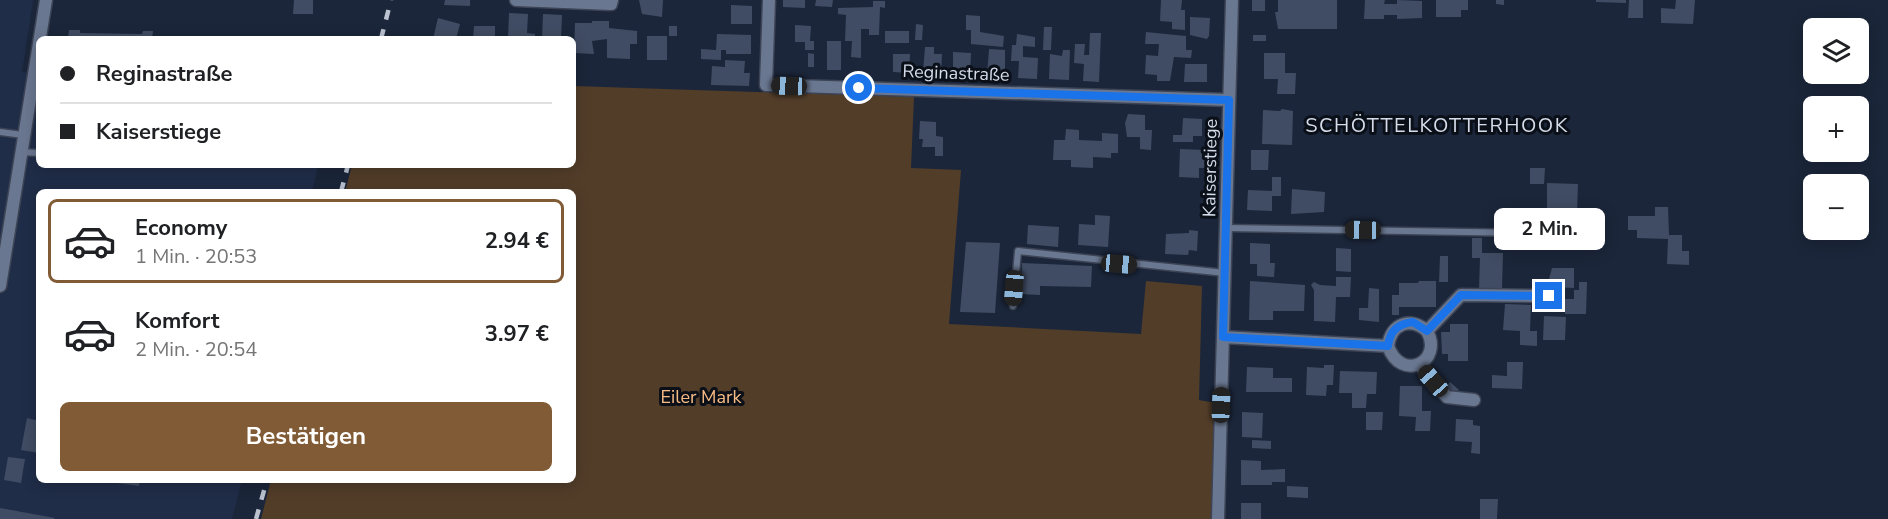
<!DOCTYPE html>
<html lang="de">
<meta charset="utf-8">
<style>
body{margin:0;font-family:"Nunito Sans",sans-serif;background:#f6f6f6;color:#202124;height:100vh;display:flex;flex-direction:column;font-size:22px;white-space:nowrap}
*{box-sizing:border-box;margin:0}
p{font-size:20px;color:#757577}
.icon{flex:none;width:33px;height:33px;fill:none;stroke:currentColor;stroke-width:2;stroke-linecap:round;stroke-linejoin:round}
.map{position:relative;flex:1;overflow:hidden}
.drawer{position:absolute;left:36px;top:189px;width:540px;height:294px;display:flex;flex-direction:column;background:#fff;border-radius:9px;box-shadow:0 3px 15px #0003}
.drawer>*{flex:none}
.guide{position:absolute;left:36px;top:36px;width:540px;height:132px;border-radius:9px;box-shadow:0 3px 15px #0003;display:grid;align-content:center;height:132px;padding:0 24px;background:#fff}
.controls{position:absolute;left:1803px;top:18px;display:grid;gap:12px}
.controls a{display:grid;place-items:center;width:66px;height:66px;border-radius:9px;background:#fff;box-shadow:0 3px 15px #0003;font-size:30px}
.end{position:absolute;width:27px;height:27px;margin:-14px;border:8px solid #1a73e8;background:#fff;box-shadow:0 0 0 3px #fff}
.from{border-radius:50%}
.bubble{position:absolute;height:42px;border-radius:9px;background:#fff;box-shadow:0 3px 15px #0003;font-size:20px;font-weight:700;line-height:42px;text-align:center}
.car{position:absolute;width:18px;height:36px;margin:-18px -9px;border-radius:8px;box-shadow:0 0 4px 2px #0007;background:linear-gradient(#222 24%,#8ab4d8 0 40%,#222 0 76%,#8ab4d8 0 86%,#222 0)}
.guide b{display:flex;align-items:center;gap:21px;height:57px;font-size:22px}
.guide b+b{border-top:2px solid #e0e0e0}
.guide i{width:15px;height:15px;background:#202124}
ul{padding:10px 0 0;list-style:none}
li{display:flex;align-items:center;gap:18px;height:84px;margin:0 12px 9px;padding:0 12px;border:3px solid transparent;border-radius:9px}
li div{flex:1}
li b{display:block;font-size:22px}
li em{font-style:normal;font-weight:700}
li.current{border-color:#815b35}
li>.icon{width:54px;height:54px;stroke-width:1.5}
.button{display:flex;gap:12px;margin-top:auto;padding:12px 24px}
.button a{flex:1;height:69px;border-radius:9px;background:#815b35;color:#fff;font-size:24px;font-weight:700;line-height:69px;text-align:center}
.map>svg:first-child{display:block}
.built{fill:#202d48}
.green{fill:#523d29}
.building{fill:#404c63}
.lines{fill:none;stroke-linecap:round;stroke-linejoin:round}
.service-casing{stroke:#3c4455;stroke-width:9}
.minor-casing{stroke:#3c4455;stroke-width:15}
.service{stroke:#6a7790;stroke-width:6}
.minor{stroke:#6a7790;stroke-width:12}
.rail{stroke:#bac2d0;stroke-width:4.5;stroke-dasharray:10 10;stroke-linecap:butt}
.route{stroke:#1a73e8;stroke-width:8}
.labels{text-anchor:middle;stroke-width:6;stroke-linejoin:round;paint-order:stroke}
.street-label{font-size:18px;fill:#d5dcea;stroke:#0a0f18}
.park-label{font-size:18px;fill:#f9bc85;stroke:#0a0f18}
.neighbourhood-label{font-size:20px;letter-spacing:1.5px;fill:#d5dcea;stroke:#0a0f18}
</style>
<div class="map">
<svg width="1888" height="519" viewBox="0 0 1888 519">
<rect width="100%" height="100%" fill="#1b263a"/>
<path class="built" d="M0,0H33L22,72L39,73V165H318L312,192H39V480H242L232,519H0Z"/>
<path class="green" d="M573,86L914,97L911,168L961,170L949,324L1141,334L1146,281L1202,286L1199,400L1216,403L1211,519H261L271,480H573V192H345L352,165H573Z"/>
<path class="building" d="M294,0H313V14H293Z
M445,0H470V6L444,5Z
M639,0H663L662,17L642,14Z
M783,0H805V8L783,7Z
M816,0H833L832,7L815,6Z
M1161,0H1182L1181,10H1185V30L1172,29V22L1160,21Z
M1252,0H1265V11H1252Z
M1278,0H1337V29H1278L1275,12H1278Z
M1365,0H1385L1384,4H1397V0L1422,1V18L1397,19V15H1384V19H1364Z
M1468,0V10H1461V17H1436V0Z
M1496,0H1504V5L1496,4Z
M1596,0H1626V3L1596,2Z
M1629,0H1643V18H1628Z
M1676,0H1695L1693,24L1661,23V8L1675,9Z
M873,1H885V8L880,7L879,35H869V29H861V58L851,57L852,41H845L846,15L838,14V8L873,7Z
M731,5L752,6V24H731Z
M509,13L528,14L527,33L535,34V39L508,38Z
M543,14L562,15L561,39H542Z
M966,15L980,16V32L1004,36L1003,47L971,44V30H966Z
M1190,17L1210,18L1209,36L1207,39L1190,35Z
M438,18L460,24L456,39H433Z
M592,21H609V28L637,31V44H630V59L607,58V39L592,41L594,54L574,53L575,23H592Z
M916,24L923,25L922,40H915Z
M795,25L811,26L810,41H814V50H805V42H795Z
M474,26H495V39H473Z
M669,26H677V36H669Z
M1044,27H1052L1051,50H1043Z
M69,30H80V33L142,34L143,31H153L152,39H68Z
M885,31H909V43H885Z
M1146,32L1186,36V50H1192L1191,58L1174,57L1170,81H1157V75L1145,74L1146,55L1158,56L1159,44H1145Z
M1090,33H1101L1099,82L1083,81L1084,64L1074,63L1075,44H1085L1084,55H1089Z
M717,34L751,35V54H726V50H721V60L701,59V49L716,50Z
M1017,34L1035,37V47L1023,46V57L1038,58L1037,79L1018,78L1019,61H1011L1012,45H1016Z
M1253,35H1266V41H1253Z
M647,36H667V60H647Z
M827,41H841V70H827Z
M925,47H934V54H942L941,74L923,73Z
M989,49L1005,50V76H987Z
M1063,50H1070L1069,80L1049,79L1050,54L1062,56Z
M953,52L971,53L970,76L953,75Z
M808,53L814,54V67H808Z
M1264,53H1285V73H1296L1295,94H1277L1278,79H1264Z
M893,54H910L909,73L893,72Z
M725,60L745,61L744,73H750L749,86L711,85L712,66L725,67Z
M1185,64H1207V82H1184Z
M1282,109L1293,111L1292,145L1262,144L1263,110L1280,111Z
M1128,114L1145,115V130H1152L1151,150L1140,149V137H1127L1125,123Z
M1183,118L1202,119V136H1193V142H1173V135H1182Z
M920,121L936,122V136L943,137V156H935V147H922L923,139H919Z
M1066,129L1079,130V140L1102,141V133L1118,134V153H1111V158L1093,157V168L1071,167V160H1053L1054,140H1065Z
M1180,149L1206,150V168H1199V178L1179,177Z
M1251,150H1269L1268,170H1251Z
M1530,168H1545L1544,184H1530Z
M1272,177H1281V196H1272V211L1247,210L1248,190L1272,191Z
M1547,183L1578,184L1577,212L1547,211Z
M1292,189L1325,192L1324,212L1291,214Z
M1655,207H1668L1669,235H1682V251H1689V265L1667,264L1668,239L1637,238V230H1628V216H1655Z
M1095,215L1110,216L1108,247L1078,245L1079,224L1095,225Z
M1028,225L1059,227L1058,247L1027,244Z
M1189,230L1198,231L1197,251L1189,250L1188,255L1165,254L1166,234L1189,233Z
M1472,238H1482V253H1503L1502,288H1479L1480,258H1472Z
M966,242L1000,243L995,313L960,312Z
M1250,243L1270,244V263H1275L1274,277L1257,276V264H1250Z
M1336,248L1351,249V272L1336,271Z
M1440,256H1448V282H1439Z
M1022,263L1092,266L1091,287L1040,286V295L1021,294Z
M1552,268H1574V288L1552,287L1549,279Z
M1336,277H1351L1350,297H1336L1335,322L1314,321V290L1311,285L1314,282L1320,285L1336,286Z
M1250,281L1305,285L1304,311H1273V320H1249Z
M1419,281H1436V307H1399V315H1392V295H1399V283H1418Z
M1579,282H1587L1586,314H1565V299H1574V290H1579Z
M1369,288L1379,289V322L1359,320V308H1368Z
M1505,304L1531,305L1530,331H1537V346L1520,345V331L1503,330Z
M1544,316L1566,317L1565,340H1543Z
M1450,324H1468V361H1448V354H1442L1441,332H1450Z
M1507,362H1523L1522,389L1492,388V375L1507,376Z
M1324,365H1334L1333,385H1327L1326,396L1306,395L1307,367L1324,368Z
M1247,367L1273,368V378H1292V392H1246Z
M1340,371L1377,372L1376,394H1367L1366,408H1352V393H1339Z
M1450,382L1459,390L1455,395L1446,387Z
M1400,386H1422V411H1431L1430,431H1415L1416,417L1399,416Z
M1242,412L1263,413L1262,438L1242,437Z
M1366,412H1383L1382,430H1366Z
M27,418L39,421V453L21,450Z
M1456,419L1473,420V425L1480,426V454L1471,453L1472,442L1455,441Z
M1252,440L1271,441V449L1252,448Z
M8,457L25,459L21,483L4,480Z
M1241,460L1261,461V470L1285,469V482H1272V485H1241Z
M117,480H140L139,486L117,483Z
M1287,486L1308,487V498L1287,497Z
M1480,499H1498L1497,519H1480Z
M1241,503H1261V519H1241Z
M0,508L55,518L54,519H0Z"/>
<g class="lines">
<defs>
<path id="service" d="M0,132L23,135
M21,152L39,153
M1228,228L1588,234
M1013,306L1018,251L1225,273"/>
<path id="minor" d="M516,0L611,4L612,0
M769,0L766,85L1229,100
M0,286L46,0
M1427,331L1461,295L1549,296
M1223,337L1388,346C1401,383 1444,362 1427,331C1410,316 1391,324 1388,346
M1419,364L1447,397L1474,400
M1218,519L1232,0"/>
</defs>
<use href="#service" class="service-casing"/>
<use href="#minor" class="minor-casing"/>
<use href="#service" class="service"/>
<use href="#minor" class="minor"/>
<path class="rail" d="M381,39L391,0
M341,192L348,165
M256,519L267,480"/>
</g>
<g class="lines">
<path class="route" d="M859,88L1229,100L1223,337L1388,346C1390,331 1397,324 1413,322L1427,331L1461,295L1549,296"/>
</g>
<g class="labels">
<g class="street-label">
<text transform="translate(956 73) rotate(2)" y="6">Reginastraße</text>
<text transform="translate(1210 168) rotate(-89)" y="6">Kaiserstiege</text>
</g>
<g class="park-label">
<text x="701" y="403">Eiler Mark</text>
</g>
<g class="neighbourhood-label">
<text x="1437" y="132">SCHÖTTELKOTTERHOOK</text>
</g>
</g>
</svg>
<div class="controls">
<a><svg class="icon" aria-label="layers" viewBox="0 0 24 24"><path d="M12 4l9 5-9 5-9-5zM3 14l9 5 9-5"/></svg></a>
<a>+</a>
<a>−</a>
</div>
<i class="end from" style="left:859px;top:88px"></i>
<i class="end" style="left:1549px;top:296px"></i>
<div class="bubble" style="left:1494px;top:208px;width:111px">2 Min.</div>
<i class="car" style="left:789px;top:86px;rotate:272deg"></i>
<i class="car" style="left:1363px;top:230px;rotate:271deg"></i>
<i class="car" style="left:1119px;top:264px;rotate:95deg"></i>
<i class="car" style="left:1014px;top:288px;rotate:185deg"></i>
<i class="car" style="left:1433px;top:381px;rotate:319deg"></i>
<i class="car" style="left:1221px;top:405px;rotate:2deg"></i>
<div class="guide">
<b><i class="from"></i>Reginastraße</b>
<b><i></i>Kaiserstiege</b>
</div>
<section class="drawer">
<ul>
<li class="current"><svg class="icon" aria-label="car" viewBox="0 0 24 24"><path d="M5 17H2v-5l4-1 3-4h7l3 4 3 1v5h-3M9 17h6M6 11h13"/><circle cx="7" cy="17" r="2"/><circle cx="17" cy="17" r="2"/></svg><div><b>Economy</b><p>1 Min. · 20:53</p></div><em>2.94 €</em></li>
<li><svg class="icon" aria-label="car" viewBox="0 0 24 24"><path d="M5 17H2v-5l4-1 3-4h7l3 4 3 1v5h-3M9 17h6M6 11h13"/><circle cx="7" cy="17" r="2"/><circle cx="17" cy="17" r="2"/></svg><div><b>Komfort</b><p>2 Min. · 20:54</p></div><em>3.97 €</em></li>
</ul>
<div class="button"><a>Bestätigen</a></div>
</section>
</div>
